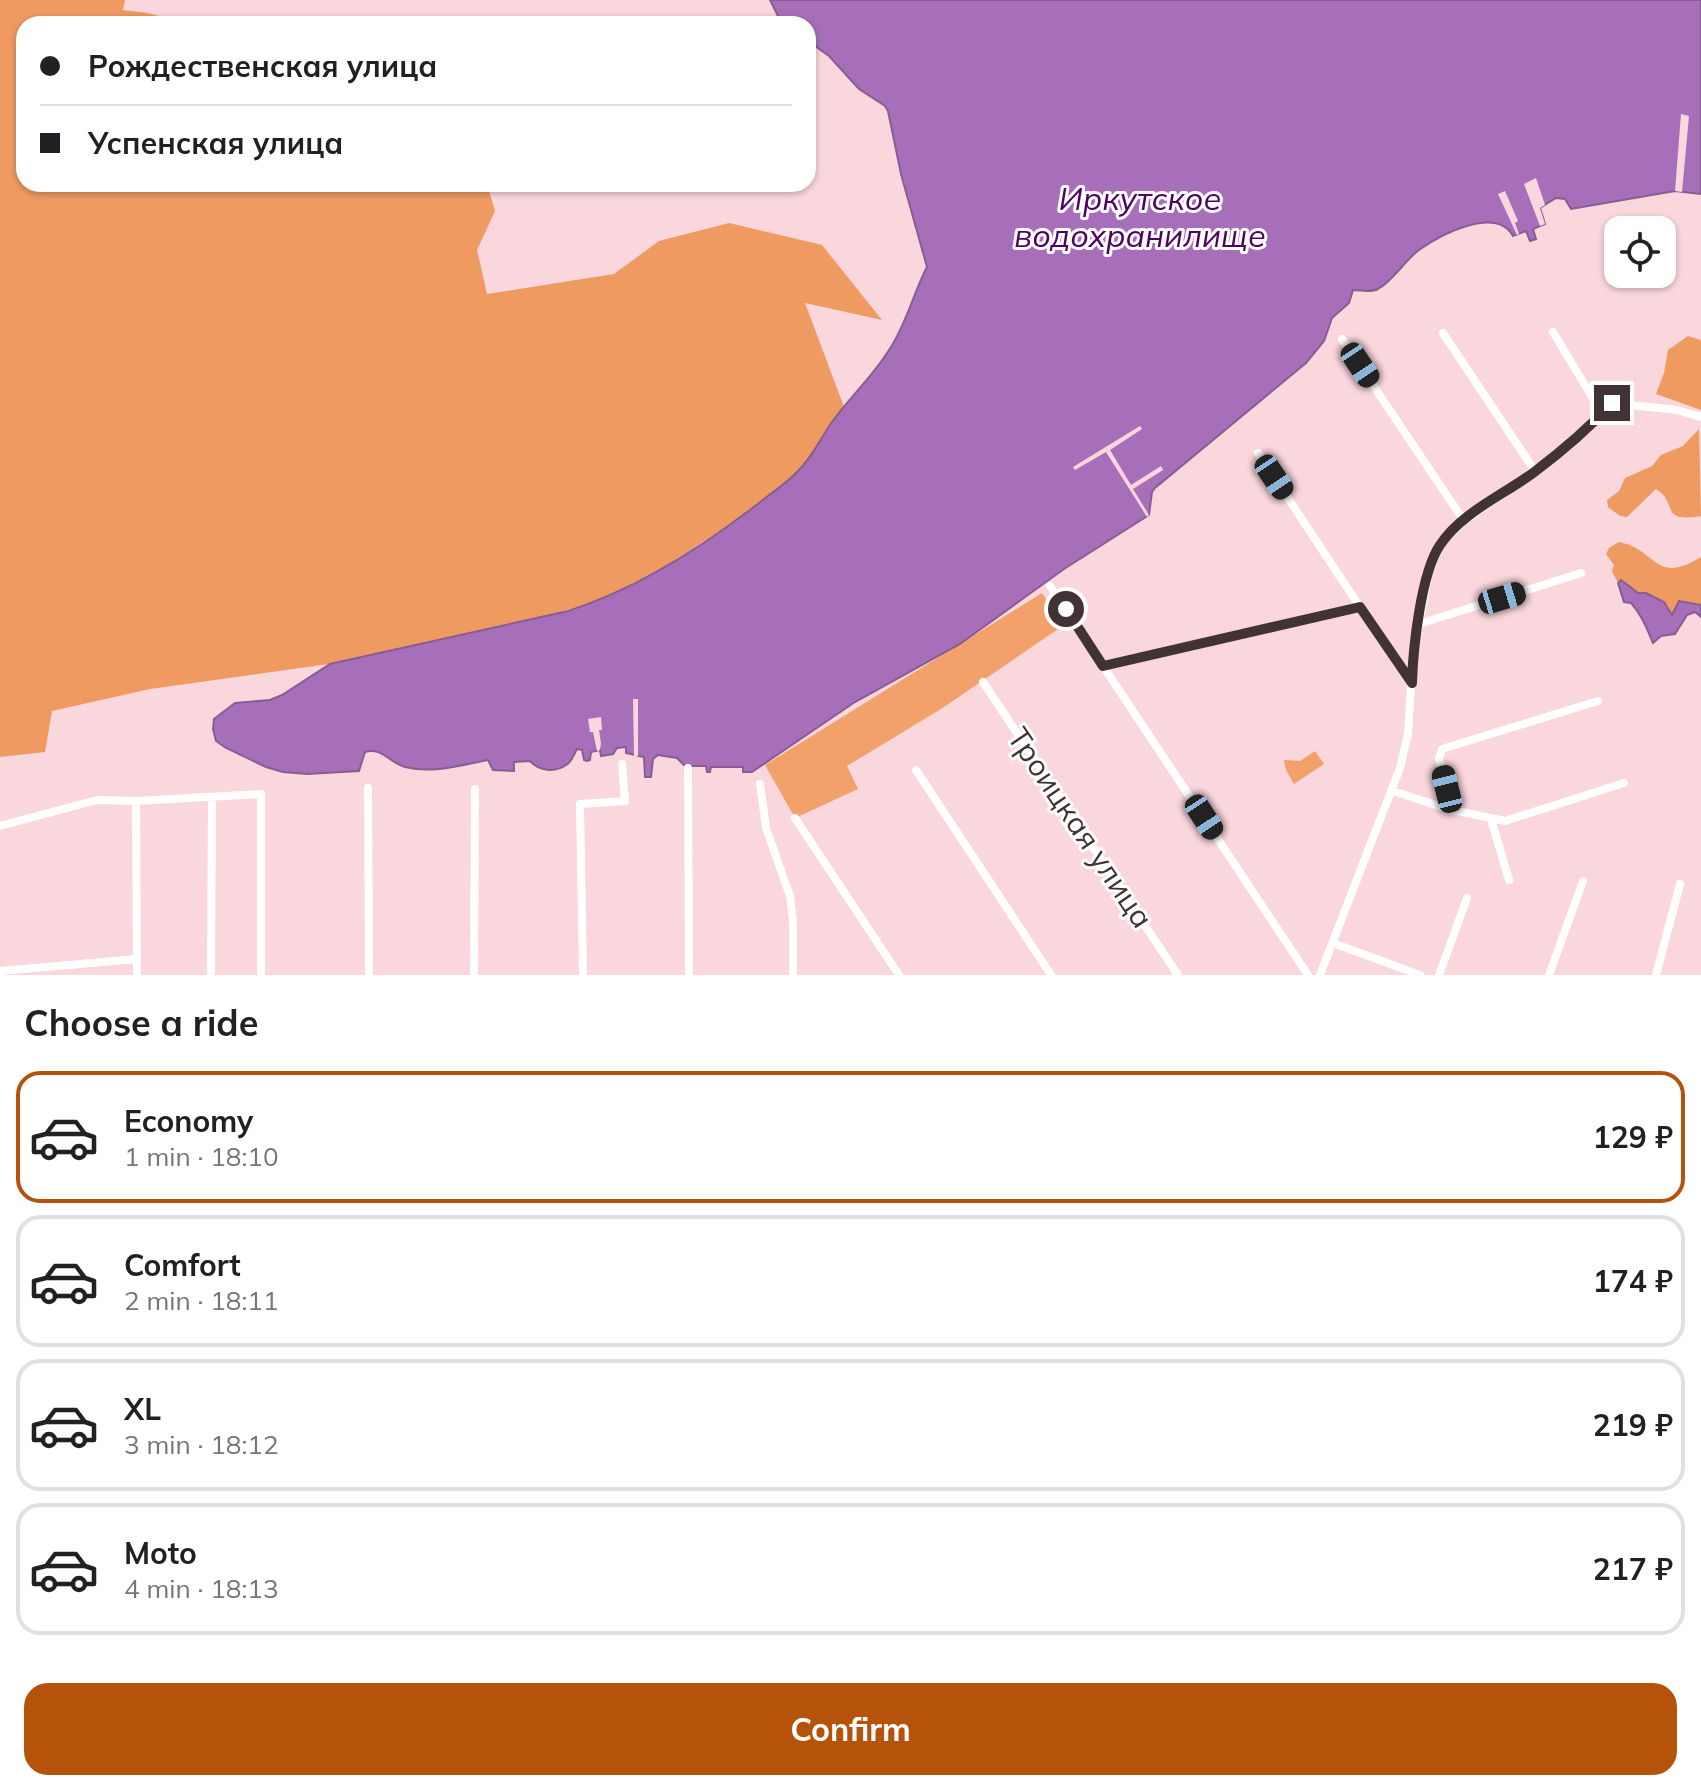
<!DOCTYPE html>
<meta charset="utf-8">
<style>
body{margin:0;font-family:Mulish,sans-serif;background:#f6f6f6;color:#202124;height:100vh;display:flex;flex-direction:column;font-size:30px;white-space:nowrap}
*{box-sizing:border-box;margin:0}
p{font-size:26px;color:#757577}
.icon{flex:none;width:44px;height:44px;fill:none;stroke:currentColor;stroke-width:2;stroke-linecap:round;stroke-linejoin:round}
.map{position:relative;height:975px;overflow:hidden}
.drawer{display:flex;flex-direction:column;background:#fff;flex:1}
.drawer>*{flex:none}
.banner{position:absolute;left:16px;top:16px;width:800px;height:176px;border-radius:24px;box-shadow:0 2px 6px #0004;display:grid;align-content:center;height:176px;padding:0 24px;background:#fff}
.tools{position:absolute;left:1604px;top:216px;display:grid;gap:16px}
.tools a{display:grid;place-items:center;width:72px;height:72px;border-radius:16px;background:#fff;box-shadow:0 2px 6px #0004;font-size:40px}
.end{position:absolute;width:36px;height:36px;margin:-18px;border:10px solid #403235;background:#fff;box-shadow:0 0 0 4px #fff}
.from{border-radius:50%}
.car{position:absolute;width:24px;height:48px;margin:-24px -12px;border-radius:10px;box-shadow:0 0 6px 2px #0007;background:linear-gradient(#222 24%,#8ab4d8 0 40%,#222 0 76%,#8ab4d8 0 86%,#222 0)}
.banner b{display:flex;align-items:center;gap:28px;height:76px;font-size:30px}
.banner b+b{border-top:2px solid #e0e0e0}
.banner i{width:20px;height:20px;background:#202124}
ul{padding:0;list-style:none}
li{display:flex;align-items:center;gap:24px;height:132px;margin:0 16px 12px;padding:0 8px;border:4px solid #e0e0e0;border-radius:24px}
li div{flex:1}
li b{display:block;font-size:30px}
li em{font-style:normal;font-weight:700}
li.selected{border-color:#b45309}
li>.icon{width:72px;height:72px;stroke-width:1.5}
h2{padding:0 24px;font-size:36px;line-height:96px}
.action{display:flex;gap:16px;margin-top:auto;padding:16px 24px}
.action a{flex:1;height:92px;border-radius:24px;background:#b45309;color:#fff;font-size:32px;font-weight:700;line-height:92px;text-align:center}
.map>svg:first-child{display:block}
.green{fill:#f2a16a}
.forest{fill:#ee9a61}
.water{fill:#a76fba;stroke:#885d92;stroke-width:2}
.pier{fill:#fad6dd}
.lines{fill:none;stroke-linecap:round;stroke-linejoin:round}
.minor{stroke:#fff;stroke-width:8}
.route{stroke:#403235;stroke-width:10}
.labels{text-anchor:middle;stroke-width:6;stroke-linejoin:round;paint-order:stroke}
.street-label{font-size:30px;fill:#403235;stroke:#fff}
.water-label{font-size:32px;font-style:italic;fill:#4f0063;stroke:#fff}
</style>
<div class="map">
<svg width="1701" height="975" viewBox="0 0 1701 975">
<rect width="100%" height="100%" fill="#fad6dd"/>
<path class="green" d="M1042,593L1064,625L941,709L847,766L858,789L795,818L765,765Z
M1315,751L1324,764L1294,784L1286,770L1284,760L1300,761Z"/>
<path class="forest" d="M0,0H125L123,10L148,13L190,24H24V184H487L495,211L477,250L487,294L614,274L659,241L729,223L822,245L882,320L805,303L844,407L833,420L810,458L796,474L735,521L664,567L600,600L540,618L350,661L150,689L52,711L45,752L0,757Z
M1688,336L1701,340V410L1656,394L1664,373L1668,350Z
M1699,429L1701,516C1658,523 1679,503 1656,489L1627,517L1620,516L1608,507L1607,500L1619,491L1625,478L1652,466L1661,455L1683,446Z
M1619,542C1657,549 1654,586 1701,557V605L1679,601L1673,616L1664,601L1646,593H1638L1621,580L1618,583L1612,571L1614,565L1606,554L1609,548Z"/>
<path class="water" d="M770,0H1701V194L1675,191L1571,209L1565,199L1556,198L1540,208L1545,224L1533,229L1536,239L1530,241L1526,231L1513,236C1496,205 1440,235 1419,250C1404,261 1394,280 1378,289C1370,293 1362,290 1353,290L1349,303L1332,318L1324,341L1306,363L1155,488L1152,492L1149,515L1064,569L960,644L855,702L752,772H743V767H711L710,772H707L706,766H685L677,758L658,755L653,759L651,777H645L644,757L626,753V747L617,748L613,754L601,756L600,750L591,752L590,760L587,761L584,760L582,750L577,749C574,754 572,762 566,765C555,773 539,771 530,761L514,762V771L493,770L488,760C461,765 434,774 405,767C390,763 382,747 365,752L359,771L307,774L283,772L266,767L226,748L216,741L213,729L214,719L235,703L270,700L282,695L330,664L568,611C637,589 701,548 759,503C771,493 786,484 797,472C812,458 820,439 832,422C850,397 873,376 889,350C906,325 913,294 927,267L901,174L888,111L885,106L859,89L829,56L808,41V24H782Z
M1621,580L1638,593H1646L1664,602L1672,615L1679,601L1701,605V617L1695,612L1687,615L1675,634L1661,636L1653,643C1647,629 1642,615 1631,603L1624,602L1618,583Z"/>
<path class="pier" d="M1681,114L1689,116L1682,192L1675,191Z
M1536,178L1545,205L1540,208L1545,224L1540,226L1524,184Z
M1505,191L1518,221L1515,223L1519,234L1517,235L1498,194Z
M1140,426L1142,429L1110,450L1131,485L1161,466L1163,470L1133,489L1149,515L1147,517L1106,452L1075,470L1073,467Z
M633,699H638V756H634Z
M601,717L602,730H599L601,743L600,750L597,751L593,732H590L588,719Z"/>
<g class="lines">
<path class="minor" d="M1553,332L1594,400L1596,411L1593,423
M1443,333L1535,471
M1342,339L1464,521
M1258,453L1360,607
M1050,586L1308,975
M1419,624L1581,573
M1103,666L1360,607L1411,683
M983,682L1178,975
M688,768L689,975
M916,770L1051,975
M760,784L766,828L790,896L793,921V975
M368,788L369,975
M1393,791L1448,809L1505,821L1624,783
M136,801L137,975
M1454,810L1439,759L1442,749L1598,701
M795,818L899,975
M1491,819L1509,880
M0,826L97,800L136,801L261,794V975
M1333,943L1420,975
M0,971L137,959
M211,975L212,797
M474,975L475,789
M583,975L580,804L625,801L622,764
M1320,975L1400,768L1408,734L1413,653L1429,573L1440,544L1464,521L1535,471L1593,424L1612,403L1677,410L1701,417
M1439,975L1467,898
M1549,975L1583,881
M1656,975L1680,884"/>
</g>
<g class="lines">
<path class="route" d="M1066,609L1103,666L1360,607L1412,683C1413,648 1421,573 1440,545C1461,513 1503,495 1533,473C1561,452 1588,429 1612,403"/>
</g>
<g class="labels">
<g class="street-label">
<text transform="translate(1080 828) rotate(56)" y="10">Троицкая улица</text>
</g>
<g class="water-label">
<text x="1140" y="210">Иркутское<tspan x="1140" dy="37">водохранилище</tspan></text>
</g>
</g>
</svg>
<div class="tools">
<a><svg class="icon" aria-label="locate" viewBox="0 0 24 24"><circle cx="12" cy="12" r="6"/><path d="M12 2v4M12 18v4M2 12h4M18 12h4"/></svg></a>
</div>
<i class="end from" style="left:1066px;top:609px"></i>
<i class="end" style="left:1612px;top:403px"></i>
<i class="car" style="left:1360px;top:365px;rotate:146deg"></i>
<i class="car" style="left:1274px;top:477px;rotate:146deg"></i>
<i class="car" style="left:1502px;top:598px;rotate:73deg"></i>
<i class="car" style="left:1447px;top:789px;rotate:346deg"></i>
<i class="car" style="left:1204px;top:817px;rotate:147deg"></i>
<div class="banner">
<b><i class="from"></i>Рождественская улица</b>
<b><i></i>Успенская улица</b>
</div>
</div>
<section class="drawer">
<h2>Choose a ride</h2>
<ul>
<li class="selected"><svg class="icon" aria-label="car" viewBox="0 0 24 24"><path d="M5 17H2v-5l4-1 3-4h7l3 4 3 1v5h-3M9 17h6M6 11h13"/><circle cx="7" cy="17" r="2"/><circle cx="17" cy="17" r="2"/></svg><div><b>Economy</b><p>1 min · 18:10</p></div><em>129 ₽</em></li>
<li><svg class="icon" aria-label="car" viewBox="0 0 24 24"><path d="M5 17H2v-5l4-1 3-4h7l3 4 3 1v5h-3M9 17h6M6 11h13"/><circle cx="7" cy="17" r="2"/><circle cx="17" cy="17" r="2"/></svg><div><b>Comfort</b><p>2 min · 18:11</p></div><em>174 ₽</em></li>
<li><svg class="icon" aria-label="car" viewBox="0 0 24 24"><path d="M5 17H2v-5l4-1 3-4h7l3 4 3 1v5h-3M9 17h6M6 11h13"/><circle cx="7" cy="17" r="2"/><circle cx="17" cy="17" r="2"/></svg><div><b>XL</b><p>3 min · 18:12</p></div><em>219 ₽</em></li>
<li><svg class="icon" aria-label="car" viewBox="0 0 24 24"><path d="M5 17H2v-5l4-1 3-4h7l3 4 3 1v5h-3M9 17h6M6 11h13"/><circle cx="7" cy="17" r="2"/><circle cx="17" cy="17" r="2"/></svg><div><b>Moto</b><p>4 min · 18:13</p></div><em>217 ₽</em></li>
</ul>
<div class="action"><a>Confirm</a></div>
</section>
